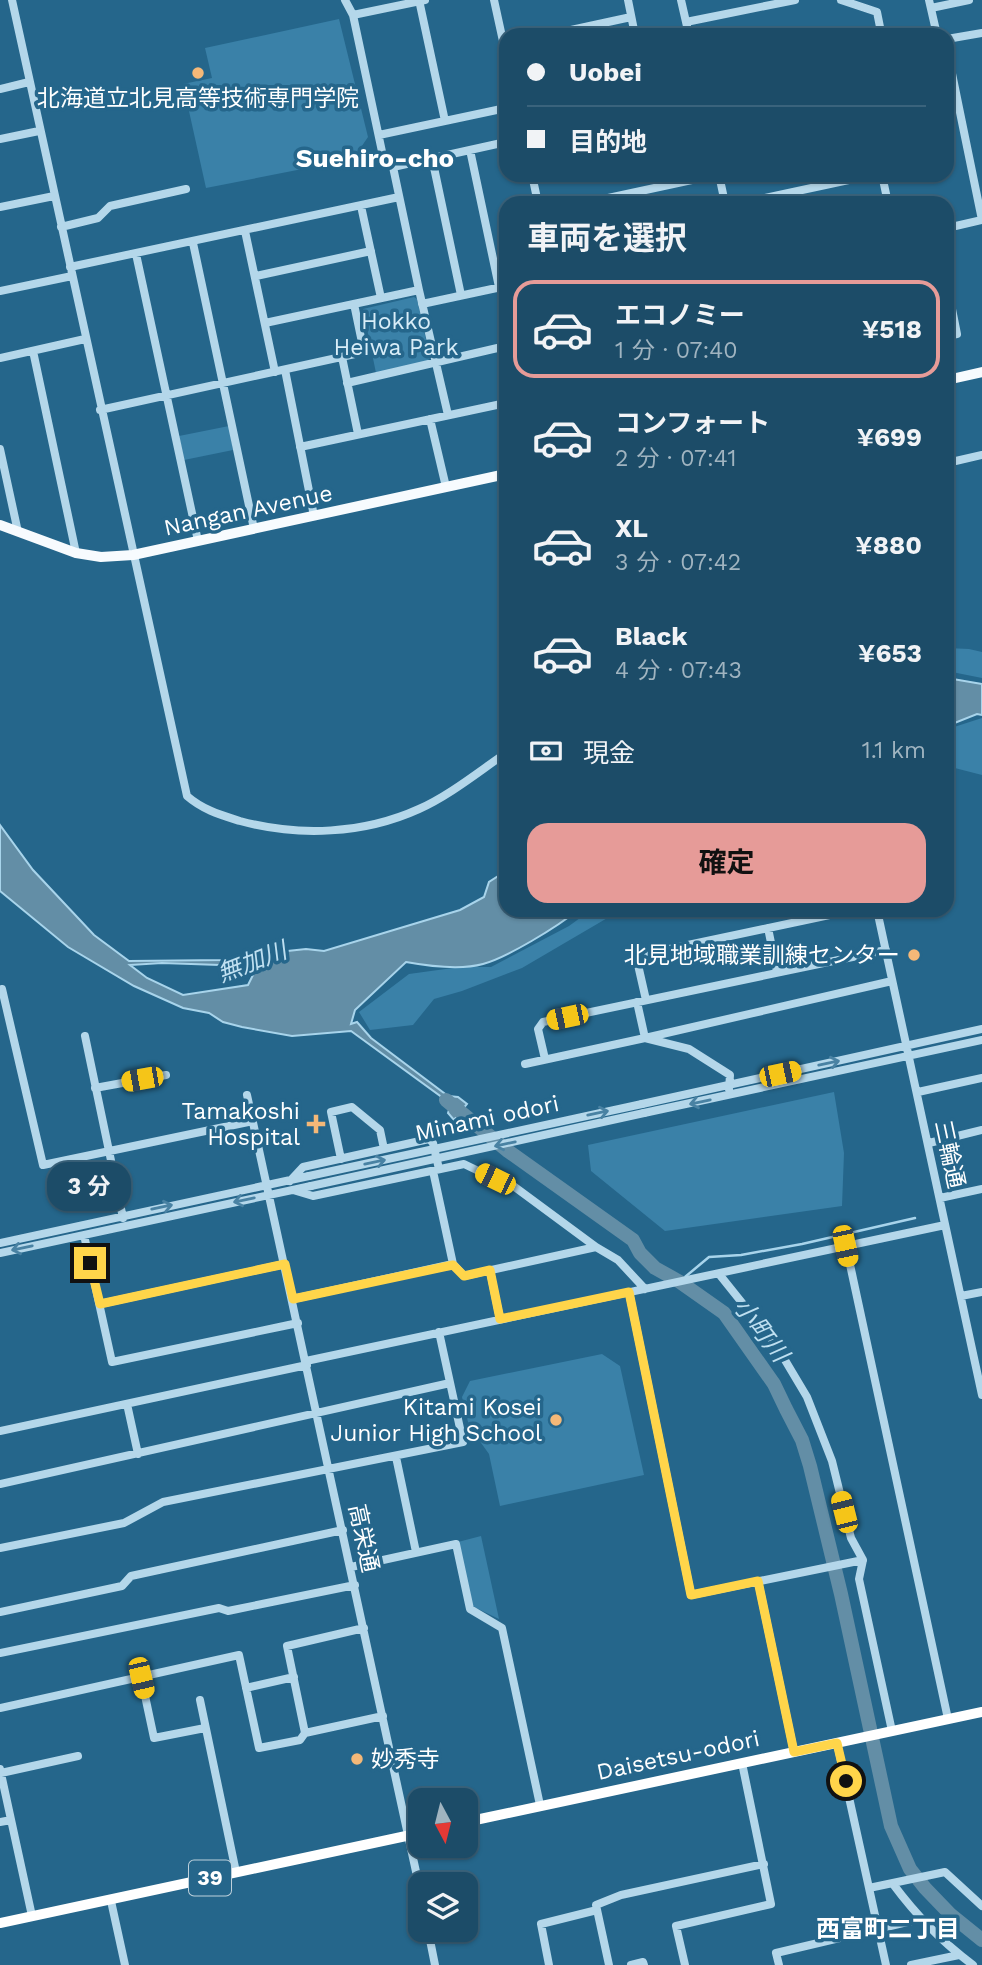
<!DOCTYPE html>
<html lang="ja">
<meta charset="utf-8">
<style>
body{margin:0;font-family:"Work Sans","Noto Sans JP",sans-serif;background:#295671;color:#f1f3f6;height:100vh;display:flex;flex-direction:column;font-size:26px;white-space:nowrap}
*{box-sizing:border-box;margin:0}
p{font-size:23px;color:#a0b4c0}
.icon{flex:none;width:38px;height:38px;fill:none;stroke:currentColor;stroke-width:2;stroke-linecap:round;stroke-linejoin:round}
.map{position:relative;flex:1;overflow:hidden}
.sheet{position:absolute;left:499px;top:196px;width:455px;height:721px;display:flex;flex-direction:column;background:#1c4c68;border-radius:21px;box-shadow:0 2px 5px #0004,0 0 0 2px #3a637c}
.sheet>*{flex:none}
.top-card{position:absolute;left:499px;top:28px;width:455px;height:154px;border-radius:21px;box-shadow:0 2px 5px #0004,0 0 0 2px #3a637c;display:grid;align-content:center;height:154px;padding:0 28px;background:#1c4c68}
.needle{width:46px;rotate:173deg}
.buttons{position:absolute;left:408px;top:1788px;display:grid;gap:14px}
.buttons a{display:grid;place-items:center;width:70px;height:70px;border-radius:14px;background:#1c4c68;box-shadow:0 2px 5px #0004,0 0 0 2px #3a637c;font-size:35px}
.end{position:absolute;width:32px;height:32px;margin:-16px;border:9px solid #ffd54a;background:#111;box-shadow:0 0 0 4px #111}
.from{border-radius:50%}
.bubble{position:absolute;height:49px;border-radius:21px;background:#1c4c68;box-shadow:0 2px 5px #0004,0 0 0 2px #3a637c;font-size:23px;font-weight:700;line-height:49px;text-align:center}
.car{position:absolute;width:21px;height:42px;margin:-21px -10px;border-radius:9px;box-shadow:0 0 5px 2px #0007;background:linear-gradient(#f5c518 24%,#345 0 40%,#f5c518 0 76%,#345 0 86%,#f5c518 0)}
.top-card b{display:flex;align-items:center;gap:24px;height:66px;font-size:26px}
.top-card b+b{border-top:2px solid #3a637c}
.top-card i{width:18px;height:18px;background:#f1f3f6}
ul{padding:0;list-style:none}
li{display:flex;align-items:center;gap:21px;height:98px;margin:0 14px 10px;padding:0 14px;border:4px solid transparent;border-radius:21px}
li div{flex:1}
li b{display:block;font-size:26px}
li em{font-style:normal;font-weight:700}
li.on{border-color:#e69b98}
li>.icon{width:63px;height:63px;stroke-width:1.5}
h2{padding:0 28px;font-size:32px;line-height:84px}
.pay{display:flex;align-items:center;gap:18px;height:77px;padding:0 28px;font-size:26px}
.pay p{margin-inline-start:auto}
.action{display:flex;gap:14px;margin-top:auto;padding:14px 28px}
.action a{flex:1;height:80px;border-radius:21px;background:#e69b98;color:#111;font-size:28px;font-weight:700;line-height:80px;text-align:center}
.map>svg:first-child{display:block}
.green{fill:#3a81a8}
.water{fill:#638ea6;stroke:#a8d4eb;stroke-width:2;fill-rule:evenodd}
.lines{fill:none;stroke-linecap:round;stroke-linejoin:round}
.stream{stroke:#a8d4eb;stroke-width:2.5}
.river{stroke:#638ea6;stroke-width:14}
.minor{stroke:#b4d7ea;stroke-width:8}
.major{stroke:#f7fbfe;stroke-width:10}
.highway{stroke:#fff;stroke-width:10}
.minor-bridge{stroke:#b4d7ea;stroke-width:8}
.oneway{stroke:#4982a3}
.route{stroke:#ffd54a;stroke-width:9}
.poi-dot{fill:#f4b878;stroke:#25668b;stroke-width:2.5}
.labels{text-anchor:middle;stroke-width:7;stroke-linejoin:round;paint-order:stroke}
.shield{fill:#25668b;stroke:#bed1dc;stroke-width:2}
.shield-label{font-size:21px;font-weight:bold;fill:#fff}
.poi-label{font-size:23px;fill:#fff;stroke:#25668b;text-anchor:end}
.park-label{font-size:23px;fill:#d8edf8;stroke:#25668b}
.street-label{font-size:23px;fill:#fff;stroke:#25668b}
.water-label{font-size:24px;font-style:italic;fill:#bfe0f1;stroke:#25668b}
.neighbourhood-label{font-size:24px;font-weight:bold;fill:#fff;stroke:#25668b}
.quarter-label{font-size:26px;font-weight:bold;fill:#fff;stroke:#25668b}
</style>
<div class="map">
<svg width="982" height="1965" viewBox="0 0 982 1965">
<rect width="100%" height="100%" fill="#25668b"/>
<path class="green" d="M339,19L368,137L353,159L206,188L183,84L212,78L205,48Z
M414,297L417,299L430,358L427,361L376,373L363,309Z
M229,426L233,450L184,460L179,436Z
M947,648L969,649L982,652V678L947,671Z
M982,718V775L947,766V732L951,728Z
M591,910H621L522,968L462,991L434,999L413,1025L370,1030L359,1012L409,974L460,967H491L569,926Z
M834,1092L844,1153L842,1206L665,1231L591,1171L588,1145Z
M602,1354L620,1366L644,1475L500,1506L489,1454L469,1426L462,1397L470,1381Z
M481,1536L499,1619L472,1606L458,1542Z"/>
<path class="water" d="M947,678L982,684V715L977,714L947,726Z
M0,825L33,870L94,935L129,961L225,960L278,952L306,949L324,951L460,910L484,897L489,882L506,871V910H578C557,927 508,957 483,964C461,970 428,966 406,962L355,1010L351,1024L357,1022L371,1038L448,1096L458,1097L467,1104L454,1120L448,1113L450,1107L447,1101L351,1031L292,1036L242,1027L223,1022L209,1013L183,1008L134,986L68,947L0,891ZM248,961L259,963L248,985L183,995L147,978L130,965L162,963L220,965Z"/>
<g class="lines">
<path class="stream" d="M685,1277L709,1257L741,1255L802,1244L915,1218"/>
<path class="river" d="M446,1100L508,1151L633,1240L640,1253L655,1268L680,1282L724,1313L774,1384L786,1409L802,1440L810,1466L841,1594L891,1826L910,1869L925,1888L951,1915L982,1940"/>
<path class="minor" d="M12,0L187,796C203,810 221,815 240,821C299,837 364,834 419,809C450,795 478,772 506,753
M345,0L353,15L384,161L393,167L419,290L448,415
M419,0L445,121
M494,0L506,55
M628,0L635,35
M681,0L689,35
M841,0L877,12L881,32L866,35
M929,0L937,35
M931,8L969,0
M353,15L425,0
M686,22L795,0
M548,35L631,17
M947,39L982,33
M947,49L982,220
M0,89L29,82
M379,135L506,108
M0,139L39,131
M470,150L499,287
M432,158L461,295
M393,167L506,142
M532,175L538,203
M719,175L725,203
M882,175L888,203
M585,203L715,175
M742,203L872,175
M361,206L381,298
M0,207L54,196
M61,227L98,218L110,206L186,189
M947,228L982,220
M245,231L275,372
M193,243L254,529
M136,254L198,541
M70,267L399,197
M256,276L371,251
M947,284L957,334L947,336
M0,291L72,276
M422,304L506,286
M265,323L419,290
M33,351L76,553
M342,357L358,434
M0,358L85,339
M285,370L314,516
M347,383L506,346
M100,410L364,352L354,304
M430,419L446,487
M300,447L506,403
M0,449L18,532
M947,463L982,455
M877,910L982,1395
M768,928L777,972
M2,989L43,1165L253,1121
M646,1000L636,956L853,910
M637,1002L645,1038L892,981
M85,1036L123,1218
M545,1059L538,1029L543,1022L886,950
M525,1064L645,1038L689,1049L730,1075L729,1089
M95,1088L166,1075
M918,1092L982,1078
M247,1095L420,1890
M642,1104L982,1029
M644,1113L982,1040
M929,1143L982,1130
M341,1159L331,1112L352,1107L380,1130L384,1149
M290,1181L303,1167L429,1139L433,1143L439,1169
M293,1190L313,1196L464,1164L495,1179H504L596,1247
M940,1198L982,1189
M84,1235L112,1362L298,1323
M0,1243L309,1176
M846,1246L948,1719
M0,1253L311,1186
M453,1264L464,1276L596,1247L618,1260L645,1289
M490,1271L500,1319
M719,1274L776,1345L807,1397L832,1461L851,1538L863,1560L859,1579L892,1731
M629,1292L691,1595L863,1560
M961,1296L982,1292
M293,1299L453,1264L433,1171
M100,1304L285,1264
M306,1361L945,1225
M127,1404L138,1454
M0,1431L307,1365
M396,1457L416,1552
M0,1484L450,1383
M0,1548L124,1523L163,1502L463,1442L439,1332
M351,1567L456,1544L470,1609L502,1628L540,1805
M758,1581L794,1752
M0,1612L122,1586L131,1576L343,1530
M0,1653L219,1608L228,1611L355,1585
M141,1677L154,1738L205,1728
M246,1688L294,1677
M200,1700L236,1872
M0,1708L239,1655L259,1748L300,1740L305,1733L383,1716
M305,1733L287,1646L364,1628
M837,1743L886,1965
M0,1769L32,1916
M1,1773L78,1756
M0,1822L11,1820
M893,1884C916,1915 942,1942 973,1965
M869,1888L945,1872L982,1906
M111,1901L125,1965
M428,1930L435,1965
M549,1965L541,1924L597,1910
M609,1965L596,1905L621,1895L764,1864
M631,1965L643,1962L644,1965
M685,1965L676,1926L771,1904L742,1763
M779,1965L776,1953L920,1919
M911,1965L959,1955"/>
<path class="major" d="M947,380L982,372
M0,525L76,553L101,557L133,555L506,474"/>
<path class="highway" d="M466,1822L982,1712
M0,1923L420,1833"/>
<path class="minor-bridge" d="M309,1176L642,1104
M311,1186L644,1113"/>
</g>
<defs><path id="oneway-shaft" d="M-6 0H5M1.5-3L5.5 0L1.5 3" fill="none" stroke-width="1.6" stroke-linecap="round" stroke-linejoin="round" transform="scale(1.75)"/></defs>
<g class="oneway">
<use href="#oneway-shaft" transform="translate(829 1063) rotate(-12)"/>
<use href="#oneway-shaft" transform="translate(700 1102) rotate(168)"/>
<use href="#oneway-shaft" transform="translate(598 1113) rotate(-12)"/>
<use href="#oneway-shaft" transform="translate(505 1144) rotate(168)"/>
<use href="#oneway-shaft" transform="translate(375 1162) rotate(-12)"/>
<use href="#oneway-shaft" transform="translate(244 1200) rotate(168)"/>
<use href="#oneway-shaft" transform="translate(162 1207) rotate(-12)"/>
<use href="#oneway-shaft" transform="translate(22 1248) rotate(168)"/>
</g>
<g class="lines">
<path class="route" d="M90,1263L100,1304L285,1264L293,1299L453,1265L464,1276L490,1270L500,1319L629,1292L691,1595L758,1581L794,1752L837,1743L846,1781"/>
</g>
<g class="poi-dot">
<circle cx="198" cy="73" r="7"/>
<circle cx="914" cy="955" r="7"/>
<path d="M312.5 1113.5h7v7h7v7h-7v7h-7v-7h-7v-7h7z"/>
<circle cx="556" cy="1420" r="7"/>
<circle cx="357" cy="1759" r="7"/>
</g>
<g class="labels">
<rect class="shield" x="189" y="1860.5" width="42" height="35" rx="5"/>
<g class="shield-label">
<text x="210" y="1885">39</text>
</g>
<g class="poi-label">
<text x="198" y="106" text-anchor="middle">北海道立北見高等技術専門学院</text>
<text x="900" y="963">北見地域職業訓練センター</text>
<text x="300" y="1119">Tamakoshi<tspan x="300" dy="26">Hospital</tspan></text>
<text x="542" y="1415">Kitami Kosei<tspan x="542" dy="26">Junior High School</tspan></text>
<text x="371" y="1767" text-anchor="start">妙秀寺</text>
</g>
<g class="park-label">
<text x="396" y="329">Hokko<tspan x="396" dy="26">Heiwa Park</tspan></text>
</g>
<g class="street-label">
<text transform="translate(248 510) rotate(-12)" y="8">Nangan Avenue</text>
<text transform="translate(487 1118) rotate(-12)" y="8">Minami odori</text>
<text transform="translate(950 1154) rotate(78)" y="8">三輪通</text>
<text transform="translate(364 1538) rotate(78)" y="8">高栄通</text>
<text transform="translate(678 1755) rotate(-12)" y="8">Daisetsu-odori</text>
</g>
<g class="water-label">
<text transform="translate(252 962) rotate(-21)" y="8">無加川</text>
<text transform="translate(761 1330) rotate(52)" y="8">小町川</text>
</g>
<g class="neighbourhood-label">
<text x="888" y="1937">西富町二丁目</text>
</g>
<g class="quarter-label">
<text x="375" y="167">Suehiro-cho</text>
</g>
</g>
</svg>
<div class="buttons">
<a><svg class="needle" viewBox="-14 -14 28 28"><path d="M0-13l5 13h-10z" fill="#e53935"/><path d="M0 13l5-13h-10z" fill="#a0b4c0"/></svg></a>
<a><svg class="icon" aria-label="layers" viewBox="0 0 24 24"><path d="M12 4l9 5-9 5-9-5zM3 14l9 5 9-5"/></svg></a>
</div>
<i class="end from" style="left:846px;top:1781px"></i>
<i class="end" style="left:90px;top:1263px"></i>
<div class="bubble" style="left:47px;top:1162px;width:84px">3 分</div>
<i class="car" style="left:567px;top:1017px;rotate:258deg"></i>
<i class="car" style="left:780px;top:1074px;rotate:78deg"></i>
<i class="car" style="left:142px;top:1079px;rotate:260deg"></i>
<i class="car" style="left:495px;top:1179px;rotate:296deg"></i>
<i class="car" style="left:845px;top:1246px;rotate:168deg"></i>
<i class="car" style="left:844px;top:1512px;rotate:346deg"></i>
<i class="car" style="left:141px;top:1678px;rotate:167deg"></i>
<div class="top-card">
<b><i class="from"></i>Uobei</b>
<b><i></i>目的地</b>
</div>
<section class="sheet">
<h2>車両を選択</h2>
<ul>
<li class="on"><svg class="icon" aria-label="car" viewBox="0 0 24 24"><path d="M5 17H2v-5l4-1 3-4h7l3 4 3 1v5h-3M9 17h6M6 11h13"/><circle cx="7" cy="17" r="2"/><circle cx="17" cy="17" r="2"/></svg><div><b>エコノミー</b><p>1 分 · 07:40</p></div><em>¥518</em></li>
<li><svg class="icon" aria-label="car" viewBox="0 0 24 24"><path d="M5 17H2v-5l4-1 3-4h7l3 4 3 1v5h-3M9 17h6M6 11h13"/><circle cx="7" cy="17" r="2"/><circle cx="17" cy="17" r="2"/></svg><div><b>コンフォート</b><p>2 分 · 07:41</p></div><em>¥699</em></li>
<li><svg class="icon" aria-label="car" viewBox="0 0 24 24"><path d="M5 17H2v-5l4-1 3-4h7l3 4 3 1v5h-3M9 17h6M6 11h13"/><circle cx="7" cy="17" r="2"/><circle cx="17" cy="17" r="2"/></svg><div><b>XL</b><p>3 分 · 07:42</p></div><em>¥880</em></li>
<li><svg class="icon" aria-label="car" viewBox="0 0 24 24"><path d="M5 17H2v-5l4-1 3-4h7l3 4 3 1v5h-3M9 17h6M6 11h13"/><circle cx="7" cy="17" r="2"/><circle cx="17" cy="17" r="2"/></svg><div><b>Black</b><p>4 分 · 07:43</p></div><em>¥653</em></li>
</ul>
<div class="pay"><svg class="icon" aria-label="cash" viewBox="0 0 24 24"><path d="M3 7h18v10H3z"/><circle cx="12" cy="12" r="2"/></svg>現金<p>1.1 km</p></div>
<div class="action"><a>確定</a></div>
</section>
</div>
